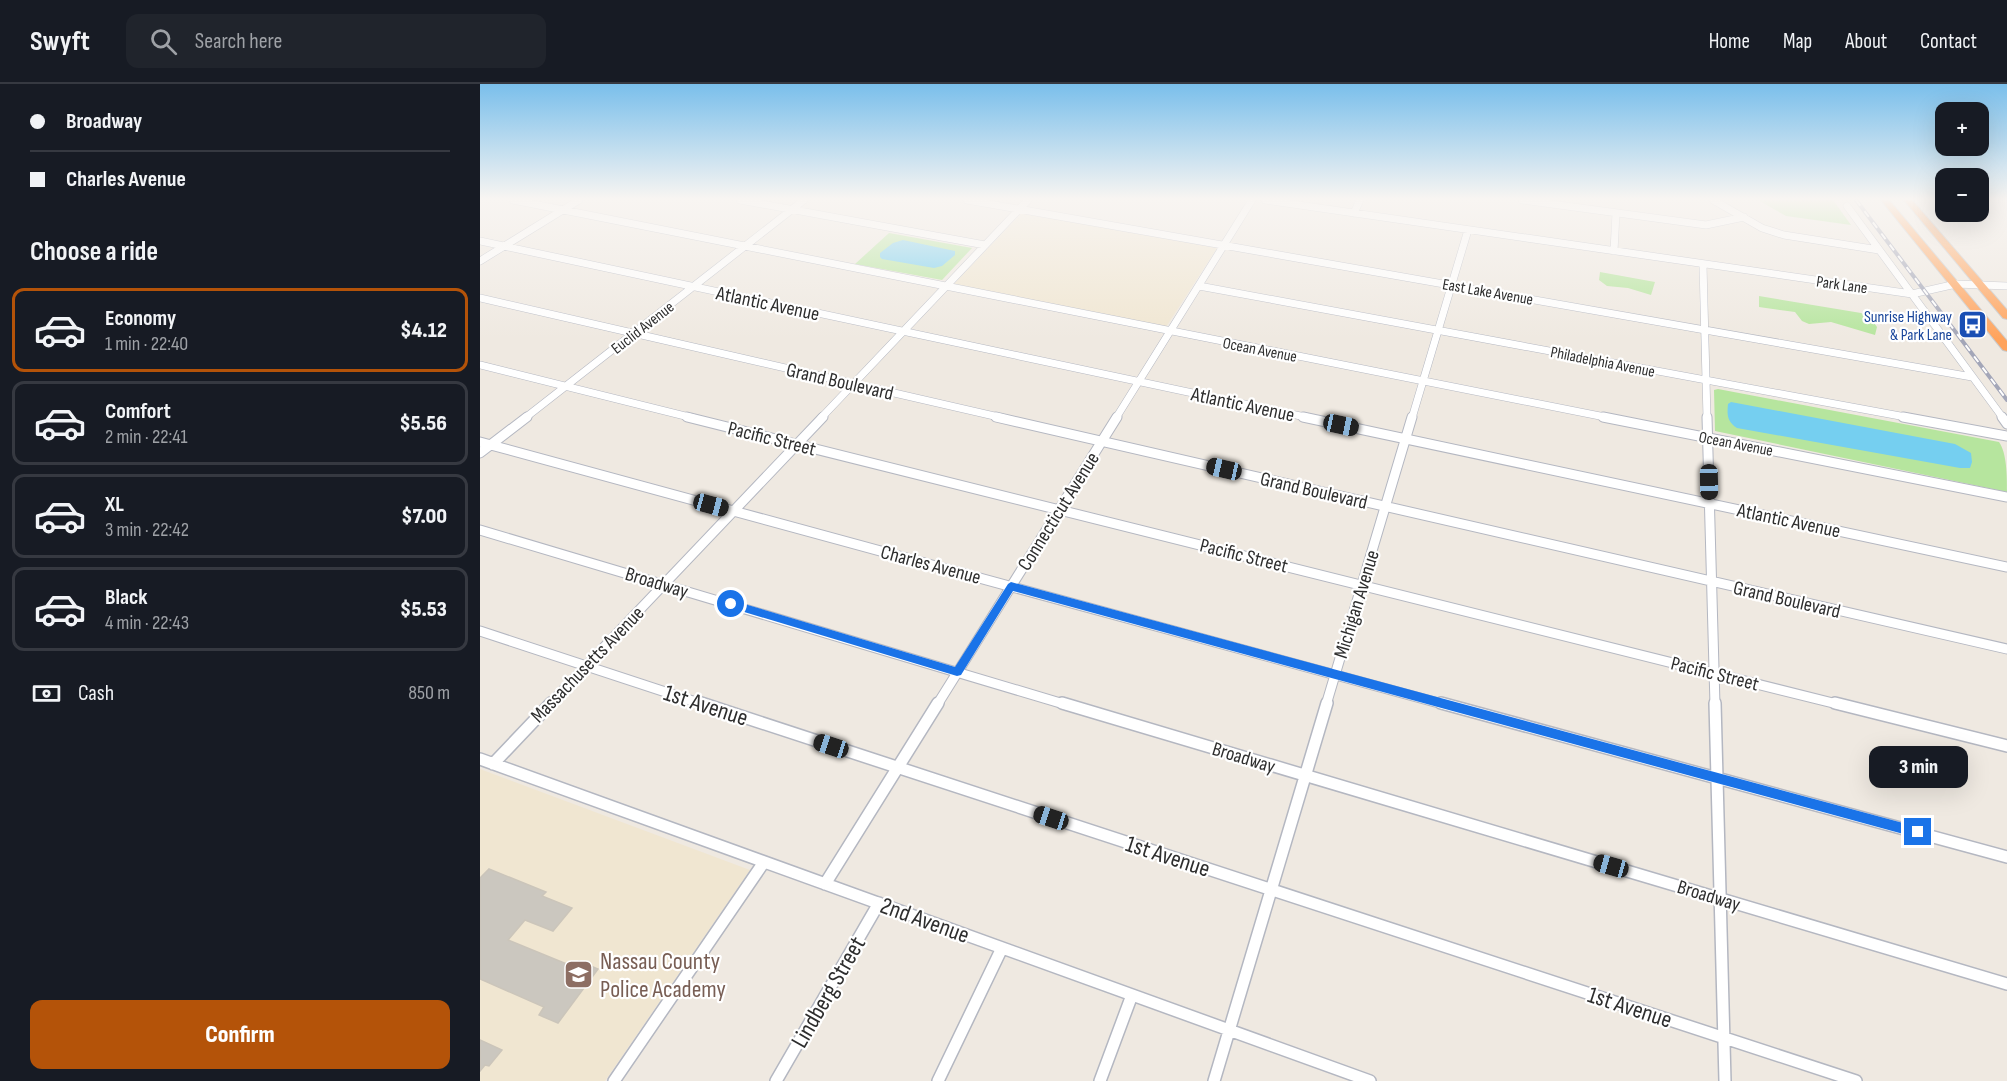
<!DOCTYPE html>
<meta charset="utf-8">
<style>
body{margin:0;font-family:"Sofia Sans Condensed",sans-serif;background:#20242c;color:#f1f3f6;height:100vh;display:flex;flex-direction:column;font-size:22px;white-space:nowrap}
*{box-sizing:border-box;margin:0}
p{font-size:20px;color:#9ea1a6}
.icon{flex:none;width:33px;height:33px;fill:none;stroke:currentColor;stroke-width:2;stroke-linecap:round;stroke-linejoin:round}
.map{position:relative;flex:1;overflow:hidden}
.details{display:flex;flex-direction:column;background:#171b24;width:480px}
.details>*{flex:none}
.top-card{display:grid;align-content:center;height:132px;padding:0 30px;background:#171b24}
.controls{position:absolute;left:1455px;top:18px;display:grid;gap:12px}
.controls a{display:grid;place-items:center;width:54px;height:54px;border-radius:12px;background:#171b24;box-shadow:0 6px 24px #0002;font-size:30px}
.end{position:absolute;width:27px;height:27px;margin:-14px;border:8px solid #1a73e8;background:#fff;box-shadow:0 0 0 3px #fff}
.from{border-radius:50%}
.bubble{position:absolute;height:42px;border-radius:12px;background:#171b24;box-shadow:0 6px 24px #0002;font-size:20px;font-weight:800;line-height:42px;text-align:center}
.car{position:absolute;width:18px;height:36px;margin:-18px -9px;border-radius:8px;box-shadow:0 0 4px 2px #0007;background:linear-gradient(#222 24%,#8ab4d8 0 40%,#222 0 76%,#8ab4d8 0 86%,#222 0)}
.top-card b{display:flex;align-items:center;gap:21px;height:57px;font-size:22px}
.top-card b+b{border-top:2px solid #363941}
.top-card i{width:15px;height:15px;background:#f1f3f6}
ul{padding:0;list-style:none}
li{display:flex;align-items:center;gap:18px;height:84px;margin:0 12px 9px;padding:0 18px;border:3px solid #363941;border-radius:12px}
li div{flex:1}
li b{display:block;font-size:22px}
li em{font-style:normal;font-weight:800}
li.on{border-color:#b45309}
li>.icon{width:54px;height:54px;stroke-width:1.5}
h2{padding:0 30px;font-size:27px;line-height:72px}
.pay{display:flex;align-items:center;gap:15px;height:66px;padding:0 30px;font-size:22px}
.pay p{margin-inline-start:auto}
.cta{display:flex;gap:12px;margin-top:auto;padding:12px 30px}
.cta a{flex:1;height:69px;border-radius:12px;background:#b45309;color:#fff;font-size:24px;font-weight:800;line-height:69px;text-align:center}
header{display:flex;align-items:center;gap:36px;box-sizing:border-box;height:84px;padding:0 30px;background:#171b24;border-bottom:2px solid #363941}
header strong{font-size:28px}
nav{display:flex;gap:33px;margin-inline-start:auto;font-size:21px}
.search{width:420px;height:54px;background:#20242c;display:flex;align-items:center;gap:15px;box-sizing:border-box;padding:0 21px;border-radius:12px;color:#9ea1a6;font-size:22px}
main{display:flex;flex:1;min-height:0}
.map>svg:first-child{display:block}
.education{fill:#f0e6d1}
.green{fill:#b6e59e}
.water{fill:#75cff0}
.building{fill:#cbc7bf;stroke:#cbc5ba;stroke-width:1.5}
.lines{fill:none;stroke-linecap:round;stroke-linejoin:round}
.minor-far2-casing{stroke:#b4b7c1;stroke-width:8}
.minor-far1-casing{stroke:#b4b7c1;stroke-width:11}
.minor-casing{stroke:#b4b7c1;stroke-width:14}
.highway-casing{stroke:#c9c9c9;stroke-width:2}
.minor-far2{stroke:#fff;stroke-width:7}
.minor-far1{stroke:#fff;stroke-width:9}
.minor{stroke:#fff;stroke-width:11}
.highway{fill:#ffa35c;fill-rule:evenodd}
.rail-casing{stroke:#a3a6b8;stroke-width:4}
.rail{stroke:#fff;stroke-width:2;stroke-dasharray:7;stroke-linecap:butt}
.route{fill:#1a73e8}
.labels{text-anchor:middle;stroke-width:4.5;stroke-linejoin:round;paint-order:stroke}
.far-street-label{font-size:16px;fill:#2e2e2e;stroke:#fff}
.far-transit-label{font-size:16px;fill:#164399;stroke:#fff;text-anchor:end}
.street-label{font-size:20px;fill:#2e2e2e;stroke:#fff}
.near-street-label{font-size:24px;fill:#2e2e2e;stroke:#fff}
.near-education-label{font-size:24px;fill:#785e54;stroke:#fff;text-anchor:start}
</style>
<header>
<strong>Swyft</strong>
<div class="search"><svg class="icon" aria-label="search" viewBox="0 0 24 24"><circle cx="10" cy="10" r="6"/><path d="M15 15l6 6"/></svg>Search here</div>
<nav><a>Home</a><a>Map</a><a>About</a><a>Contact</a></nav>
</header>
<main>
<section class="details">
<div class="top-card">
<b><i class="from"></i>Broadway</b>
<b><i></i>Charles Avenue</b>
</div>
<h2>Choose a ride</h2>
<ul>
<li class="on"><svg class="icon" aria-label="car" viewBox="0 0 24 24"><path d="M5 17H2v-5l4-1 3-4h7l3 4 3 1v5h-3M9 17h6M6 11h13"/><circle cx="7" cy="17" r="2"/><circle cx="17" cy="17" r="2"/></svg><div><b>Economy</b><p>1 min · 22:40</p></div><em>$4.12</em></li>
<li><svg class="icon" aria-label="car" viewBox="0 0 24 24"><path d="M5 17H2v-5l4-1 3-4h7l3 4 3 1v5h-3M9 17h6M6 11h13"/><circle cx="7" cy="17" r="2"/><circle cx="17" cy="17" r="2"/></svg><div><b>Comfort</b><p>2 min · 22:41</p></div><em>$5.56</em></li>
<li><svg class="icon" aria-label="car" viewBox="0 0 24 24"><path d="M5 17H2v-5l4-1 3-4h7l3 4 3 1v5h-3M9 17h6M6 11h13"/><circle cx="7" cy="17" r="2"/><circle cx="17" cy="17" r="2"/></svg><div><b>XL</b><p>3 min · 22:42</p></div><em>$7.00</em></li>
<li><svg class="icon" aria-label="car" viewBox="0 0 24 24"><path d="M5 17H2v-5l4-1 3-4h7l3 4 3 1v5h-3M9 17h6M6 11h13"/><circle cx="7" cy="17" r="2"/><circle cx="17" cy="17" r="2"/></svg><div><b>Black</b><p>4 min · 22:43</p></div><em>$5.53</em></li>
</ul>
<div class="pay"><svg class="icon" aria-label="cash" viewBox="0 0 24 24"><path d="M3 7h18v10H3z"/><circle cx="12" cy="12" r="2"/></svg>Cash<p>850 m</p></div>
<div class="cta"><a>Confirm</a></div>
</section>
<div class="map">
<svg width="1527" height="997" viewBox="0 0 1527 997">
<rect width="100%" height="100%" fill="#efe9e1"/>
<path class="education" d="M542,129L737,164L686,243L474,200Z
M0,685L270,786L125,997H0Z"/>
<path class="green" d="M1278,116H1353L1371,141L1306,132Z
M409,149L492,164L462,196L375,180Z
M1120,188L1175,198L1171,211L1148,204L1127,202L1119,196Z
M1279,212L1381,229L1390,233L1397,243L1395,251L1351,238L1329,240L1322,237L1315,228L1279,223Z
M1238,305L1519,358C1527,369 1527,393 1527,408L1235,347L1234,306Z"/>
<path class="water" d="M423,156L475,167V171L462,182L454,184L402,175L400,173V169L413,159Z
M1251,318L1475,360L1491,369L1492,378L1490,384H1480L1257,344C1247,337 1247,331 1248,320Z"/>
<path class="building" d="M9,785L66,808L62,812L92,824L73,847L45,836L28,856L94,883L99,877L118,885L78,939L59,931L64,923L0,895V794Z
M0,956L22,966L9,982L5,981L0,987Z"/>
<g class="lines">
<defs>
<path id="minor-far2" d="M33,116L1130,334
M260,116L505,161
M487,116L1492,293
M785,116L1432,210L1476,200L1527,202
M1042,116L1226,141L1264,133
M1233,116L1282,144L1304,151L1399,166
M1367,122L1523,334
M874,129L880,116
M0,157L830,334
M1134,167L1136,129
M0,177L99,116
M1223,181L1227,334
M719,202L1431,334
M0,214L523,334
M0,281L213,334
M45,334L324,116
M341,334L548,116
M636,334L772,116
M932,334L988,146"/>
<path id="minor-far1" d="M207,333L1361,621
M516,333L1527,565
M823,333L1527,483
M1123,333L1527,413
M1227,333L1235,621
M1423,333L1527,352
M1522,333L1527,340
M0,358L966,621
M0,369L47,333
M0,446L587,621
M0,547L225,621
M69,621L343,333
M457,621L637,333
M846,621L932,333"/>
<path id="minor" d="M221,619L1376,997
M582,619L1527,900
M961,619L1527,773
M1235,619L1245,997
M1355,619L1527,662
M0,675L890,997
M13,680L71,619
M345,800L458,619
M134,997L284,778
M296,997L399,819
M458,997L522,864
M620,997L652,911
M734,997L847,619"/>
<path id="highway" d="M1401,116H1409L1527,257V267L1523,266Z
M1424,116H1432L1527,226V235L1523,234Z"/>
</defs>
<use href="#minor-far2" class="minor-far2-casing"/>
<use href="#minor-far1" class="minor-far1-casing"/>
<use href="#minor" class="minor-casing"/>
<use href="#highway" class="highway-casing"/>
<use href="#minor-far2" class="minor-far2"/>
<use href="#minor-far1" class="minor-far1"/>
<use href="#minor" class="minor"/>
<use href="#highway" class="highway"/>
<defs>
<path id="rail" d="M1376,116L1527,316"/>
</defs>
<use href="#rail" class="rail-casing"/>
<use href="#rail" class="rail"/>
</g>
<linearGradient id="sky" x2="0" y2="1"><stop stop-color="#7abfeb"/><stop offset="0.45" stop-color="#f8f5f2"/><stop offset="1" stop-color="#f8f5f2" stop-opacity="0"/></linearGradient>
<rect width="1527" height="255" fill="url(#sky)"/>
<path class="route" d="M531,498L1438,743L1444,748L1438,754L533,507L481,591L477,592L251,524L246,520L251,516L475,583L528,500Z"/>
<defs>
<symbol id="bus-square" viewBox="-11 -11 22 22"><rect x="-9" y="-9" width="18" height="18" rx="4" fill="#1a4fb4" stroke="#fff"/><path d="M-5-6H5V4H4V6H2V4H-2V6H-4V4H-5ZM-3.5-4V0h7V-4ZM-3.5 1.2v1.5H-2V1.2ZM2 1.2v1.5H3.5V1.2Z" fill="#fff"/></symbol>
<symbol id="school-square" viewBox="-11 -11 22 22"><rect x="-9" y="-9" width="18" height="18" rx="4" fill="#8d6e63" stroke="#fff"/><path d="M0-5L7-2L0 1L-7-2ZM-4 1L0 2.5L4 1V4Q0 6-4 4Z" fill="#fff"/></symbol>
</defs>
<g fill-rule="evenodd">
<use href="#bus-square" x="1476" y="224" width="33" height="33"/>
<use href="#school-square" x="82" y="874" width="33" height="33"/>
</g>
<g class="labels">
<g class="far-street-label">
<text transform="translate(1362 200) rotate(8)" y="6">Park Lane</text>
<text transform="translate(1008 207) rotate(10)" y="6">East Lake Avenue</text>
<text transform="translate(162 243) rotate(-38)" y="6">Euclid Avenue</text>
<text transform="translate(780 265) rotate(11)" y="6">Ocean Avenue</text>
<text transform="translate(1123 277) rotate(11)" y="6">Philadelphia Avenue</text>
<text transform="translate(1256 359) rotate(11)" y="6">Ocean Avenue</text>
</g>
<g class="far-transit-label">
<text x="1472" y="238">Sunrise Highway<tspan x="1472" dy="18">&amp; Park Lane</tspan></text>
</g>
<g class="street-label">
<text transform="translate(288 219) rotate(12)" y="7">Atlantic Avenue</text>
<text transform="translate(360 297) rotate(13)" y="7">Grand Boulevard</text>
<text transform="translate(763 320) rotate(12)" y="7">Atlantic Avenue</text>
<text transform="translate(292 354) rotate(14)" y="7">Pacific Street</text>
<text transform="translate(834 406) rotate(13)" y="7">Grand Boulevard</text>
<text transform="translate(578 427) rotate(-58)" y="7">Connecticut Avenue</text>
<text transform="translate(1309 436) rotate(12)" y="7">Atlantic Avenue</text>
<text transform="translate(764 471) rotate(14)" y="7">Pacific Street</text>
<text transform="translate(451 480) rotate(15)" y="7">Charles Avenue</text>
<text transform="translate(177 498) rotate(17)" y="7">Broadway</text>
<text transform="translate(1307 515) rotate(13)" y="7">Grand Boulevard</text>
<text transform="translate(876 520) rotate(-73)" y="7">Michigan Avenue</text>
<text transform="translate(107 580) rotate(-46)" y="7">Massachusetts Avenue</text>
<text transform="translate(1235 589) rotate(14)" y="7">Pacific Street</text>
<text transform="translate(764 673) rotate(17)" y="7">Broadway</text>
<text transform="translate(1229 811) rotate(17)" y="7">Broadway</text>
</g>
<g class="near-street-label">
<text transform="translate(226 621) rotate(18)" y="8">1st Avenue</text>
<text transform="translate(688 772) rotate(18)" y="8">1st Avenue</text>
<text transform="translate(445 836) rotate(20)" y="8">2nd Avenue</text>
<text transform="translate(348 908) rotate(-60)" y="8">Lindberg Street</text>
<text transform="translate(1150 923) rotate(18)" y="8">1st Avenue</text>
</g>
<g class="near-education-label">
<text x="120" y="885">Nassau County<tspan x="120" dy="28">Police Academy</tspan></text>
</g>
</g>
</svg>
<div class="controls">
<a>+</a>
<a>−</a>
</div>
<i class="end from" style="left:251px;top:520px"></i>
<i class="end" style="left:1438px;top:748px"></i>
<div class="bubble" style="left:1389px;top:662px;width:99px">3 min</div>
<i class="car" style="left:861px;top:341px;rotate:102deg"></i>
<i class="car" style="left:744px;top:385px;rotate:283deg"></i>
<i class="car" style="left:1229px;top:398px;rotate:179deg"></i>
<i class="car" style="left:231px;top:421px;rotate:105deg"></i>
<i class="car" style="left:351px;top:662px;rotate:288deg"></i>
<i class="car" style="left:571px;top:734px;rotate:288deg"></i>
<i class="car" style="left:1131px;top:782px;rotate:286deg"></i>
</div>
</main>
